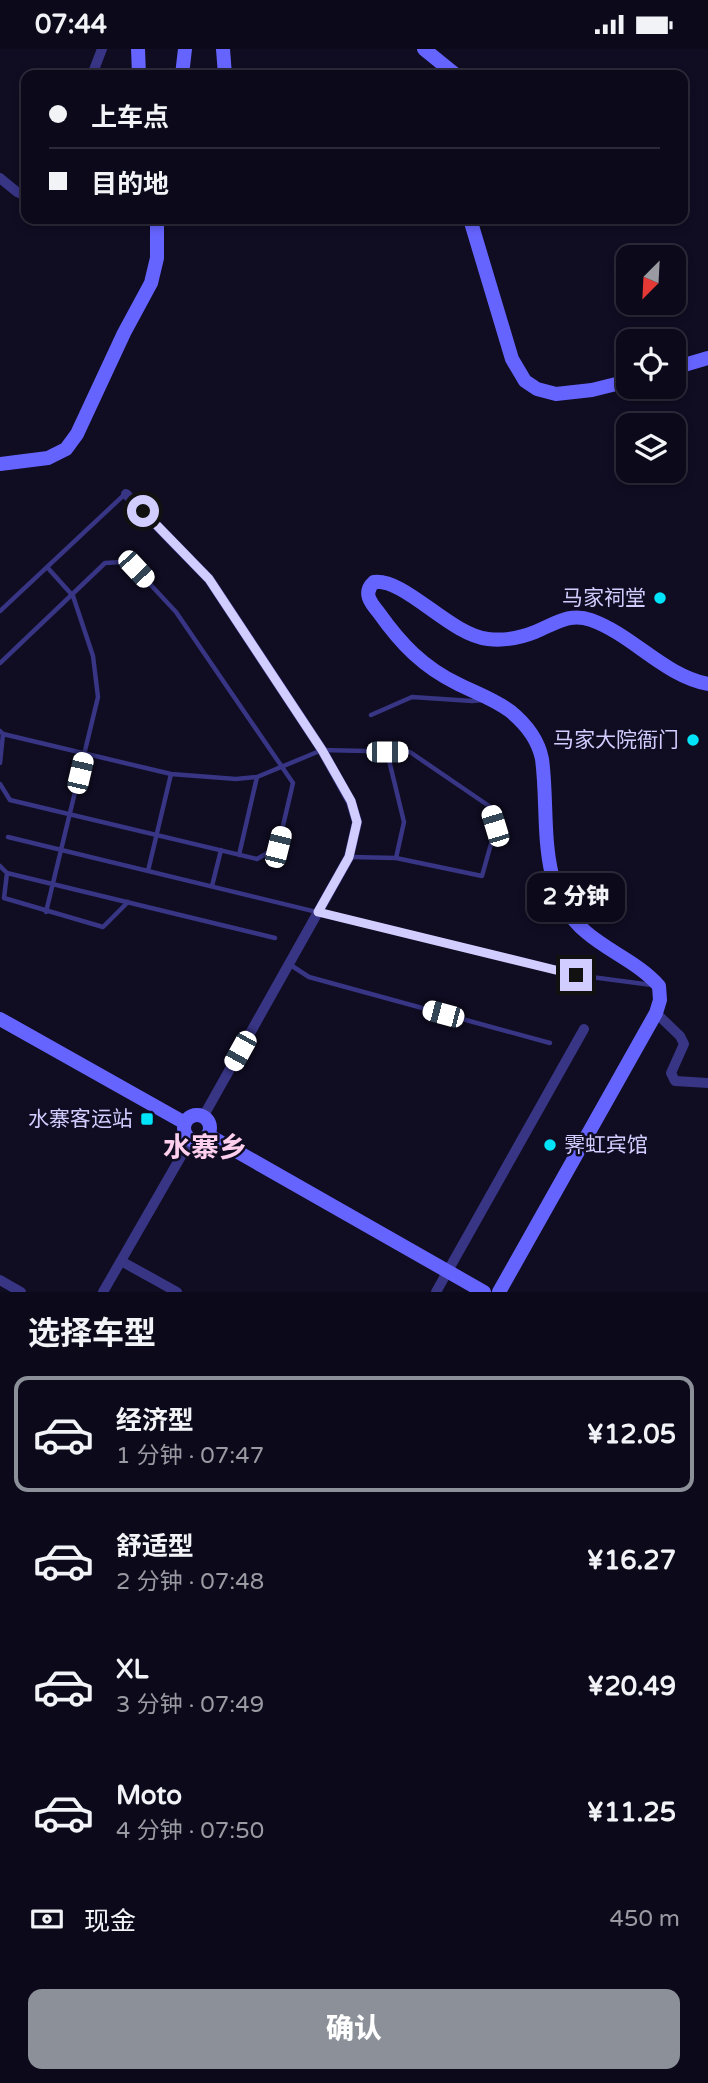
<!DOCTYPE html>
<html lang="zh">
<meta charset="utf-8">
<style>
body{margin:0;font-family:"Varela Round","Noto Sans SC",sans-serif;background:#1a1727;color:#f1f3f6;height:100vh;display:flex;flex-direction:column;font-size:26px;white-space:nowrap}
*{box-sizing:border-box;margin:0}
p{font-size:23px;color:#9a9aa2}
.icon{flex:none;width:38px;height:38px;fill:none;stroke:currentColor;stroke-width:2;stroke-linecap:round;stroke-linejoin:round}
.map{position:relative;height:1243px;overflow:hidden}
.details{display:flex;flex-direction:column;background:#0c091a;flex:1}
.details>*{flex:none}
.guide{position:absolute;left:21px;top:21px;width:667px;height:154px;border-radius:14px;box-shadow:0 4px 10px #0003,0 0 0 2px #2c2a39;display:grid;align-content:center;height:154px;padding:0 28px;background:#0c091a}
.needle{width:46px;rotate:204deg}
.tools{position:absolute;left:616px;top:196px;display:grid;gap:14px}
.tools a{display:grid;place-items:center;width:70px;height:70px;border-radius:14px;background:#0c091a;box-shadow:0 4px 10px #0003,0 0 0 2px #2c2a39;font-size:35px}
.end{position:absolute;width:32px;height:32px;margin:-16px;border:9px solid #d2cdff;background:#111;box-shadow:0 0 0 4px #111}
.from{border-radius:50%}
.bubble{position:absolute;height:49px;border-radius:14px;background:#0c091a;box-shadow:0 4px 10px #0003,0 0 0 2px #2c2a39;font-size:23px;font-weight:800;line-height:49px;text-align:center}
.car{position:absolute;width:21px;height:42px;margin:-21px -10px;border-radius:9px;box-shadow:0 0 5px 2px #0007;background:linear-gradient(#fff 24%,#345 0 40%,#fff 0 76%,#345 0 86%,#fff 0)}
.guide b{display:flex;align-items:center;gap:24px;height:66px;font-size:26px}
.guide b+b{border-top:2px solid #2c2a39}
.guide i{width:18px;height:18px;background:#f1f3f6}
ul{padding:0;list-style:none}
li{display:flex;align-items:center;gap:21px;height:116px;margin:0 14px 10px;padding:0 14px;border:4px solid transparent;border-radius:14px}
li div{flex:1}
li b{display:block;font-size:26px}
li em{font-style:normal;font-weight:800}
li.active{border-color:#8c9099}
li>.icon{width:63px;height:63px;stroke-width:1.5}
h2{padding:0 28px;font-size:32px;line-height:84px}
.pay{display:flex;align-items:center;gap:18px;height:77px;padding:0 28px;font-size:26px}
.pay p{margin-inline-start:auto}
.cta{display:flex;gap:14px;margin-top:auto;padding:14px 28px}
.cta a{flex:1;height:80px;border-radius:14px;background:#8c9099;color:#fff;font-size:28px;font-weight:800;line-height:80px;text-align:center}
.status{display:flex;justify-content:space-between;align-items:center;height:49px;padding:0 35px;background:#0c091a;direction:ltr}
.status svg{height:19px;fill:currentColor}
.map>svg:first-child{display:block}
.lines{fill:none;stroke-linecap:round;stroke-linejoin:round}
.service{stroke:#373584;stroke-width:4.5}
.minor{stroke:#373584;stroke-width:10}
.secondary{stroke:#6664ff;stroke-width:14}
.route{stroke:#d2cdff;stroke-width:9}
.poi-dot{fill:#00e3f8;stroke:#100c22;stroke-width:2.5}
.labels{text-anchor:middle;stroke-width:5;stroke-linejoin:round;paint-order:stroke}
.poi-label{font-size:21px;fill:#d2cdff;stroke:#100c22;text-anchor:end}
.district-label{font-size:28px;font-weight:bold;fill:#ffcfee;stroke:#100c22}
</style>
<div class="status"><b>07:44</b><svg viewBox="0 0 49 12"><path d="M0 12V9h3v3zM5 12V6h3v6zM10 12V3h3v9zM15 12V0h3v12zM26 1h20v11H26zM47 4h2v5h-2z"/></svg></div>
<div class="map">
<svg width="708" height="1243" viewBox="0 0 708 1243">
<rect width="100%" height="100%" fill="#100c22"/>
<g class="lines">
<path class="service" d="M0,562L125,445
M0,614L105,514L121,513L136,520L176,563L293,734L278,798L257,810L10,751L0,735
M371,666L412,648L472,652L483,651
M0,682L3,685L0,714
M3,685L171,725L236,730L257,728L322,701L410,703L489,757L496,777L482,827L396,809L351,808
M387,703L404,773L396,809
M8,788L576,926L652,936
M239,806L257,728
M0,817L7,824L275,889
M148,822L171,725
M7,824L4,849L103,878L128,853
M212,837L221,801
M46,863L98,648L93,607L73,547L47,518
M289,915L309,928L550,994"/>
<path class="minor" d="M92,26L102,0
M0,129L17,143L26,147
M126,445L209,530L322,701L351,753L357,773L349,808L203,1068
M656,964L680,987L684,995L671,1024L675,1032L708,1034
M121,1212L177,1243
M0,1231L21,1243
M103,1243L191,1090
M436,1243L584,980"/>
<path class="secondary" d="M138,0L139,26
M223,0L225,26
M424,0L456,26
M182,26L185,0
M470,170L512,310L525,332L537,340L556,345L592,341L628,332
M674,319L708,309
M0,415L48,409L66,400L77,385L124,284L151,234L157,209V170
M0,970L185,1074
M184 1079a13 13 0 1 1 26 0a13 13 0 1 1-26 0Z
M208,1086L484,1243
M499,1243L656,964L660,951L659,937C639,914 609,903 586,883C535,840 550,769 542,710C538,690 526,675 510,662C494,650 476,644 458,635C423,618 401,595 379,564C371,554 362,544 374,533C405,529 450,586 488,590C504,592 520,589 535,583C555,575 569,563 591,571C633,586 663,626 708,635"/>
</g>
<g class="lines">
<path class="route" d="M143,462L209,530L322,701L351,752L357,773L349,808L318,863L576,926"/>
</g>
<g class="poi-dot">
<circle cx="660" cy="549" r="7"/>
<circle cx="693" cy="691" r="7"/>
<rect x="140" y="1063" width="14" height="14" rx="3.5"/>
<circle cx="550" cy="1096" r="7"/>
</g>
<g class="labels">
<g class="poi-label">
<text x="646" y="556">马家祠堂</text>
<text x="679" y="698">马家大院衙门</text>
<text x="133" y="1077">水寨客运站</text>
<text x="564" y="1103" text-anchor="start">霁虹宾馆</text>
</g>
<g class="district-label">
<text x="205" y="1108">水寨乡</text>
</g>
</g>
</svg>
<div class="tools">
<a><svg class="needle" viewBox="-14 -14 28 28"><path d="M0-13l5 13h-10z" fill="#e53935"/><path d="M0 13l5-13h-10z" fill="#9a9aa2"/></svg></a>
<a><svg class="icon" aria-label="locate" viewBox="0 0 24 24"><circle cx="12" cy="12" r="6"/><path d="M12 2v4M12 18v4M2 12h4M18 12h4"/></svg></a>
<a><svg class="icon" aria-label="layers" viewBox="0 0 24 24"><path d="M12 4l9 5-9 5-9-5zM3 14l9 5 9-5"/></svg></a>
</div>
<i class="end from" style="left:143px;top:462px"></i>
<i class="end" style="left:576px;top:926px"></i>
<div class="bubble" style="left:527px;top:824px;width:98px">2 分钟</div>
<i class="car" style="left:136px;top:520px;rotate:137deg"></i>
<i class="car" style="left:387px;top:703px;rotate:90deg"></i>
<i class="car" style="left:80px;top:724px;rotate:13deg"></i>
<i class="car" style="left:495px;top:777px;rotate:343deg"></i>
<i class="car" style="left:278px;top:798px;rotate:14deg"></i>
<i class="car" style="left:443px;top:965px;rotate:285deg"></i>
<i class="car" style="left:240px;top:1002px;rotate:209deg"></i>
<div class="guide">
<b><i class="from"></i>上车点</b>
<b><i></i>目的地</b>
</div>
</div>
<section class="details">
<h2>选择车型</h2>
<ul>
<li class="active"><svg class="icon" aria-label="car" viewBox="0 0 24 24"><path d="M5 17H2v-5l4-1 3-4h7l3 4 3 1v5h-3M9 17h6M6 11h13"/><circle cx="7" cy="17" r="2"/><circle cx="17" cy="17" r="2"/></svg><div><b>经济型</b><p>1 分钟 · 07:47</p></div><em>¥12.05</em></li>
<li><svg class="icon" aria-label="car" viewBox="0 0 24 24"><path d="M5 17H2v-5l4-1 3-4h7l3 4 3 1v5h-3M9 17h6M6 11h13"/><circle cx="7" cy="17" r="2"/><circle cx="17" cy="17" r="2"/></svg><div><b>舒适型</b><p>2 分钟 · 07:48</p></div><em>¥16.27</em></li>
<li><svg class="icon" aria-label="car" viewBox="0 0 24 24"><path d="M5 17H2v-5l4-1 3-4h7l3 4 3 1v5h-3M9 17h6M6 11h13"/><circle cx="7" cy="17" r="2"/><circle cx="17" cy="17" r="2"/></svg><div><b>XL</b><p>3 分钟 · 07:49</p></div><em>¥20.49</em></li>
<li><svg class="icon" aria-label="car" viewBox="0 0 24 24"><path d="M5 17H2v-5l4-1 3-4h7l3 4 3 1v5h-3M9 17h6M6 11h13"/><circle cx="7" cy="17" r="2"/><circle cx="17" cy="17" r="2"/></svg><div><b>Moto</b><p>4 分钟 · 07:50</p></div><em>¥11.25</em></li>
</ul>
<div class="pay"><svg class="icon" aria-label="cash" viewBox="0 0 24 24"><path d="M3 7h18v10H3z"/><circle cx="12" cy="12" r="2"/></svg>现金<p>450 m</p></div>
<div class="cta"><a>确认</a></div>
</section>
